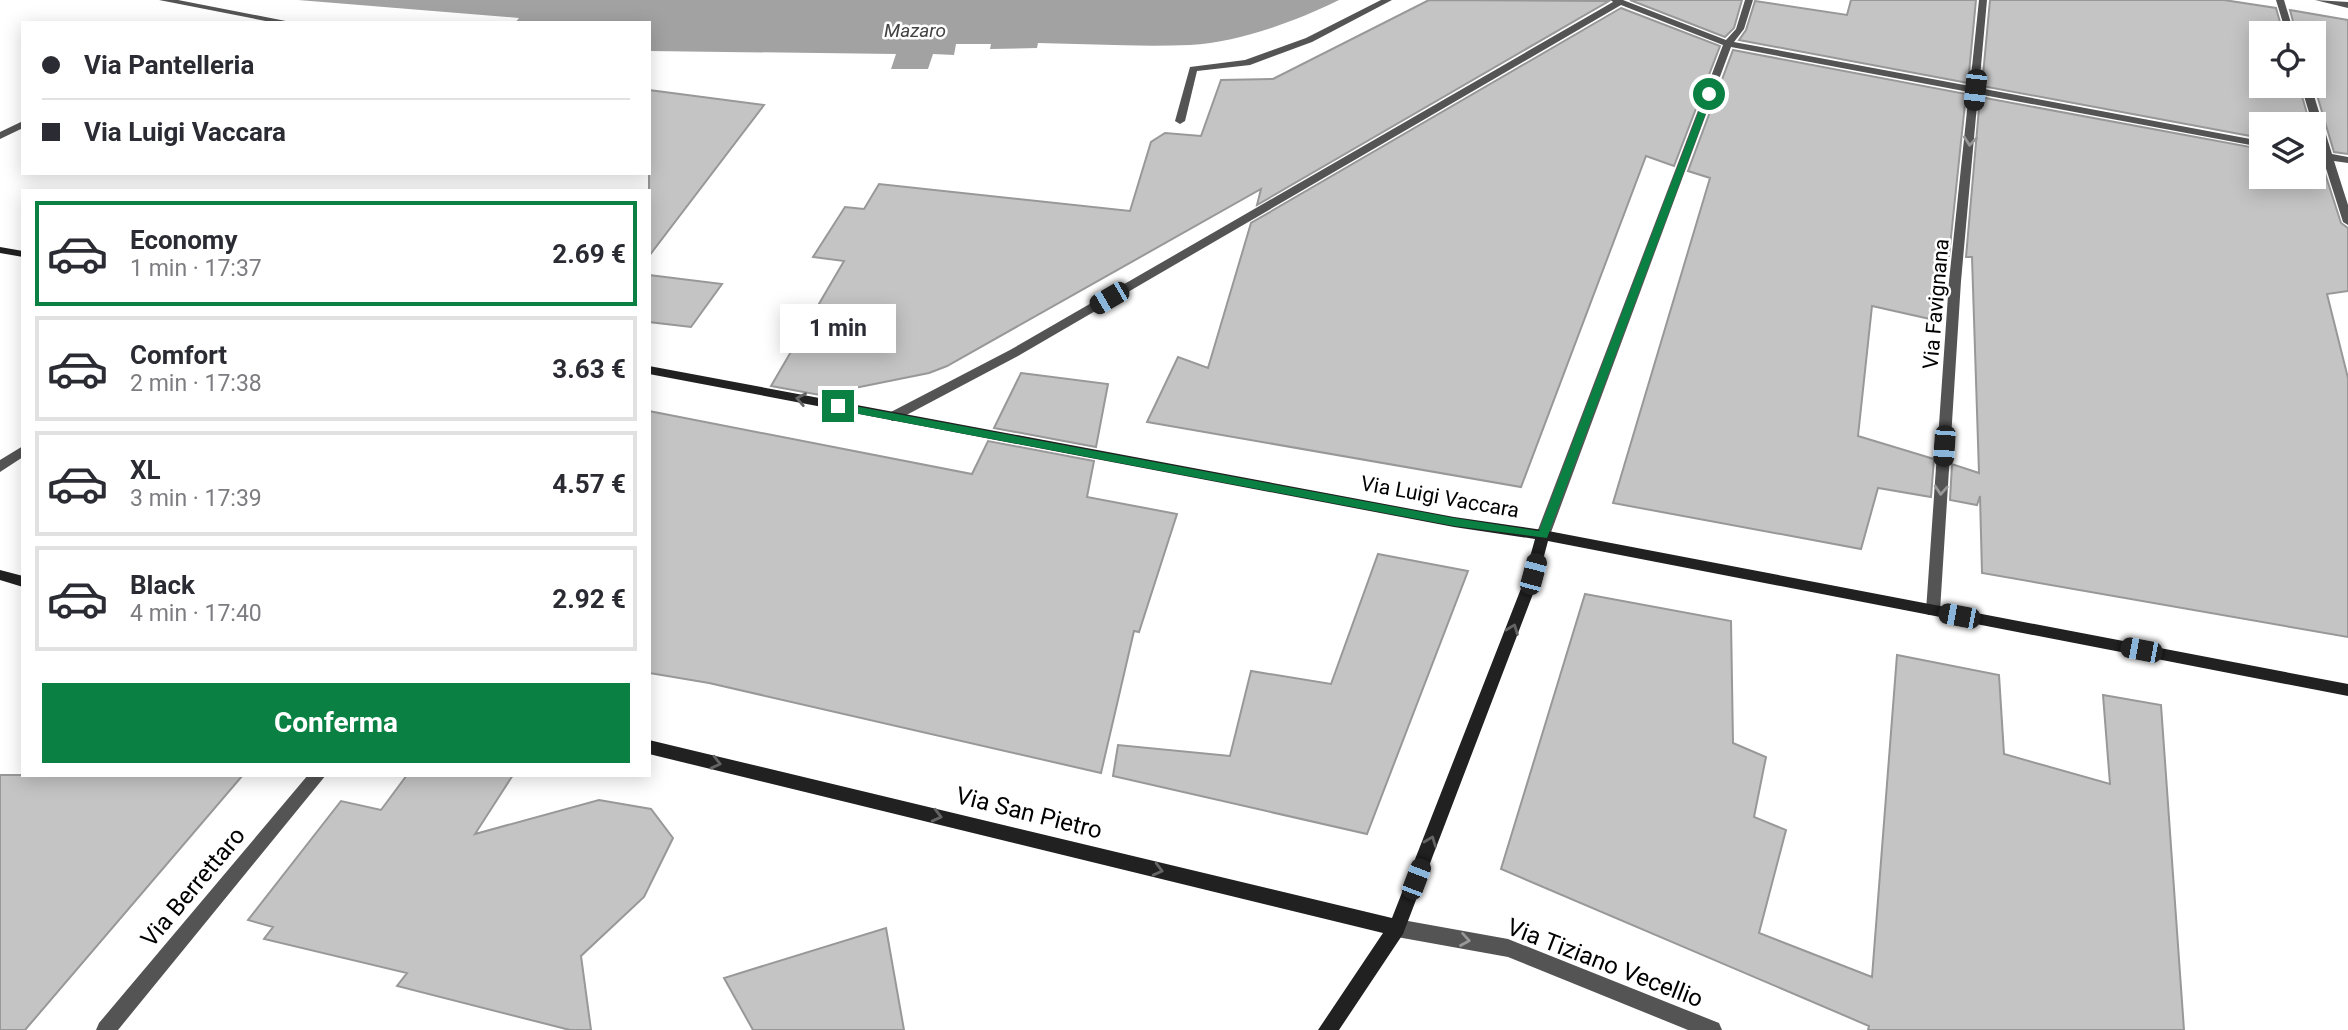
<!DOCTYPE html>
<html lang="it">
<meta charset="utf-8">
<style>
body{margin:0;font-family:Roboto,sans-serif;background:#f2f2f3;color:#2b2b33;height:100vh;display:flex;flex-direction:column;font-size:26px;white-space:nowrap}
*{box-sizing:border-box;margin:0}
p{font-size:23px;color:#7c7c81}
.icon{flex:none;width:38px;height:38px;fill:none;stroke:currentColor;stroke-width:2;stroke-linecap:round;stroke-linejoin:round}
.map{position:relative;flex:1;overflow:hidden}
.details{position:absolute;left:21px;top:189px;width:630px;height:588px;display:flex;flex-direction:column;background:#fff;border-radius:0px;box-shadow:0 4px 18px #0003}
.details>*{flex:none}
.hud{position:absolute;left:21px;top:21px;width:630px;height:154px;border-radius:0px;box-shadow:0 4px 18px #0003;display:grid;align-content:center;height:154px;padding:0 21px;background:#fff}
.fabs{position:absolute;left:2249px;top:21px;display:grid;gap:14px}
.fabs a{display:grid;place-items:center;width:77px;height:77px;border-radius:0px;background:#fff;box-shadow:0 4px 18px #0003;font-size:35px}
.end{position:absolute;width:32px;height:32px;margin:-16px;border:9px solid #0b8043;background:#fff;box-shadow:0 0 0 4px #fff}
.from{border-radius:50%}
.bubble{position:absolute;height:49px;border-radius:0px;background:#fff;box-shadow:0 4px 18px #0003;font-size:23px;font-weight:700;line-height:49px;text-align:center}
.car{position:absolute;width:21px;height:42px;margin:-21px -10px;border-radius:9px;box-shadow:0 0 5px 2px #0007;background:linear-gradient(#222 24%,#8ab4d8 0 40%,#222 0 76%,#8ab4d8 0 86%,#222 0)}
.hud b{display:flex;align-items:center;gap:24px;height:66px;font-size:26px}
.hud b+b{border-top:2px solid #e1e1e2}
.hud i{width:18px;height:18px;background:#2b2b33}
ul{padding:12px 0 0;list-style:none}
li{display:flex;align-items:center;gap:21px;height:105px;margin:0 14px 10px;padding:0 7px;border:4px solid #e1e1e2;border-radius:0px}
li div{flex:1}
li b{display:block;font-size:26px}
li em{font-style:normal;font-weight:700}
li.on{border-color:#0b8043}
li>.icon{width:63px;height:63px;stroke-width:1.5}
.button{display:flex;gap:14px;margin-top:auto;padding:14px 21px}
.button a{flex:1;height:80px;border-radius:0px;background:#0b8043;color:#fff;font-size:28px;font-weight:700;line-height:80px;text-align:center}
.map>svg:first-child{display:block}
.water{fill:#a2a2a2}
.building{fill:#c4c4c4;stroke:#989898;stroke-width:2}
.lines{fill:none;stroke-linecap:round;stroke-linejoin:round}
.street{fill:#545454;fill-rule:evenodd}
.secondary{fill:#212121;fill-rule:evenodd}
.oneway{stroke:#989898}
.oneway2{stroke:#646464}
.route{fill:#0b8043}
.labels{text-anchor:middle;stroke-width:5;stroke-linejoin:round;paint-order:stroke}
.far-water-label{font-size:19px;font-style:italic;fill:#434343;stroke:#fff}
.street-label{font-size:21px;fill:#000;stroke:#fff}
.near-street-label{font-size:24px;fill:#000;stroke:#fff}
</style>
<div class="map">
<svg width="2348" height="1030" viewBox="0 0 2348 1030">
<rect width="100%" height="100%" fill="#fff"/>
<path class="water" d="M298,0H1339C1294,22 1240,42 1190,45C1139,47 1088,44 1038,43L1037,48L990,49L991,44H956L954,55L933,54L928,69H891L896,54L649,51V23H515L519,18Z"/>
<path class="building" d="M1429,0L1609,1L1257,205L1261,189L947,366L929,373L820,395L771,386L844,261L813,257L845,207L864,209L879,184L1130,211L1151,142L1165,133L1201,136L1221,80L1273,79Z
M1630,0H1742L1734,28L1725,37Z
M1851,0H1976L1968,83L1739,40L1746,30L1755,1L1847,15Z
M1990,0H2224L2276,8L2283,33H2261V86H2299L2310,124H2261V138L1982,86Z
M1621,8L1720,46L1674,166L1646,156L1521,487L1147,422L1178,357L1208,368L1251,223Z
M2290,10L2348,20V154L2334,152L2314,85V33H2296Z
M1733,50L1966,94L1949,256L1940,255L1930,319L1872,306L1858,436L1934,459L1931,497L1878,488L1861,549L1613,503L1710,178L1688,171Z
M649,90L764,105L649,256Z
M1980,97L2261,149V177H2314V160L2321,161L2341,223L2348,228V291L2327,294L2348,378V637L1982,573L1980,496L1977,505L1950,500L1952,464L1979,473L1972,257H1966Z
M649,275L722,284L691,327L649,322Z
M1021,373L1108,384L1096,447L994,428Z
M649,411L972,474L988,441L1094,461L1087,497L1177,514L1139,632L1134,631L1101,773L709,683L649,673Z
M1378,554L1468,571L1367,834L1113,776L1118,745L1230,756L1251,671L1331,684Z
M1585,594L1731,621L1733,743L1766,757L1754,817L1786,830L1759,933L1872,977L1897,655L1999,675L2004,754L2110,784L2103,695L2161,705L2184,1030H1868L1869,1026L1501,869Z
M0,775H243L25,1030H0Z
M407,775H513L475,834L599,800L651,809L673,838L644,897L581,956L591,1030H570L397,986L407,973L264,939L273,927L248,920L341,801L381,810Z
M886,928L904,1030H753L724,978Z"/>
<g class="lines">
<path class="street" d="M159,0H178L296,23H276Z
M1381,0H1392L1312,42L1250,65L1197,71L1185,121L1180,124L1175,121L1190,67L1245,60L1306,38Z
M1611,0H1623L1726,40L1736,29L1745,0H1753L1744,29L1734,42L1970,86L1979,0H1987L1979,88L2261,141V147L1978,94L1961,281L1940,611L1938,615H1928L1926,611L1949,281L1969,92L1731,47L1550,535L1543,540L1536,535L1723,45L1621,5L1018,356L897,420L892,421L886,417L887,414L1010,350L1613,2Z
M2276,0H2284L2294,33H2286Z
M2315,0L2348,2V8Z
M2301,86H2311L2332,154L2348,157V163L2334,161L2348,205V225L2343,222L2323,159L2314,157V151L2321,152Z
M23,121V128L0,139V132Z
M23,446V457L0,472V460Z
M308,775H326L118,1030H96L99,1023Z
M1397,919L1508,939L1719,1023L1722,1030H1688L1508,957L1397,937L1391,934L1388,928L1391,922Z"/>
<path class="secondary" d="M0,247L23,251V257L0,253Z
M649,366L1454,517L1543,530L2348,684V696L1548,541L1536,586L1403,934L1339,1030H1318L1383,933L649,754V740L1392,918L1522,586L1535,539L1454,527L649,374Z
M0,570L23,576V587L0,580Z"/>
</g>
<defs><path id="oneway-chevron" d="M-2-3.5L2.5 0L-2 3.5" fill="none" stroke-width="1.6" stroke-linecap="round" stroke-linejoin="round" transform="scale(1.75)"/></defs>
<g class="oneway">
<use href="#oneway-chevron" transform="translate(1970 141) rotate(96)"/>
<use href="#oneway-chevron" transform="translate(1941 490) rotate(94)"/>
<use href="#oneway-chevron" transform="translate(1465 940) rotate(10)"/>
</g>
<g class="oneway2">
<use href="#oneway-chevron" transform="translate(801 399) rotate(-169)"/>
<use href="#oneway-chevron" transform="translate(1513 629) rotate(-69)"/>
<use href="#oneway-chevron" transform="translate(716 763) rotate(14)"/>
<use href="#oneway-chevron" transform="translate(937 816) rotate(14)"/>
<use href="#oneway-chevron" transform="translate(1431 841) rotate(-69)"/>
<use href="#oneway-chevron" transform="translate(1158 870) rotate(14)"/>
</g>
<path class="route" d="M1706,92L1713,94L1547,538L1454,526L838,410L833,406L838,403L1454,518L1539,531Z"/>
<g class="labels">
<g class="far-water-label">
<text x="915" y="37">Mazaro</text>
</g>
<g class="street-label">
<text transform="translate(1936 304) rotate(-85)" y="7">Via Favignana</text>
<text transform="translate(1440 497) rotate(10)" y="7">Via Luigi Vaccara</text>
</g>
<g class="near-street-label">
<text transform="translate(1029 813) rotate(14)" y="8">Via San Pietro</text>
<text transform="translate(193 887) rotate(-50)" y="8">Via Berrettaro</text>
<text transform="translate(1605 963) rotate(21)" y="8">Via Tiziano Vecellio</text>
</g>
</g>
</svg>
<div class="fabs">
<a><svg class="icon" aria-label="locate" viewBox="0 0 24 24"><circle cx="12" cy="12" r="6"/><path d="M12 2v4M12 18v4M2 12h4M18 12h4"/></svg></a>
<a><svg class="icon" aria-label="layers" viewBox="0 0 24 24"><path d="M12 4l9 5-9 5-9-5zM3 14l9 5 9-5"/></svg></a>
</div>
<i class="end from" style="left:1709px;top:94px"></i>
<i class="end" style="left:838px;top:406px"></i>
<div class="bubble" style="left:780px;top:304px;width:116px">1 min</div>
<i class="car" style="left:1975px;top:90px;rotate:186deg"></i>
<i class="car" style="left:1109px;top:298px;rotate:240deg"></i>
<i class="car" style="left:1944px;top:446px;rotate:184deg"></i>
<i class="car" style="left:1533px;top:574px;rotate:15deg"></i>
<i class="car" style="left:1959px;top:616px;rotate:281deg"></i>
<i class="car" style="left:2141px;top:650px;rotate:281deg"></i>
<i class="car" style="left:1416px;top:879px;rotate:21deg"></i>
<div class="hud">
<b><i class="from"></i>Via Pantelleria</b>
<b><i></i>Via Luigi Vaccara</b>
</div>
<section class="details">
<ul>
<li class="on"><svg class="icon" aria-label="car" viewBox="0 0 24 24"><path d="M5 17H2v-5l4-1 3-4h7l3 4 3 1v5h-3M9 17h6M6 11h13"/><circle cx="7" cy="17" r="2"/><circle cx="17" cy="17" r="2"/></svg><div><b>Economy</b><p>1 min · 17:37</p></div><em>2.69 €</em></li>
<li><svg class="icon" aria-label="car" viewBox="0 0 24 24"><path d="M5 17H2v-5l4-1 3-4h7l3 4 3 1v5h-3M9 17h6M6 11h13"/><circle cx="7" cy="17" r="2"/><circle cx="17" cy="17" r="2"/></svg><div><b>Comfort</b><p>2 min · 17:38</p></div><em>3.63 €</em></li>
<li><svg class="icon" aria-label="car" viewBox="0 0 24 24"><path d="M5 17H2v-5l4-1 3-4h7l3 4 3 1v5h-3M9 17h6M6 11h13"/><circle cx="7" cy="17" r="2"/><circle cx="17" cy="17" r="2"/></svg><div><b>XL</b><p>3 min · 17:39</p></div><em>4.57 €</em></li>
<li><svg class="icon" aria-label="car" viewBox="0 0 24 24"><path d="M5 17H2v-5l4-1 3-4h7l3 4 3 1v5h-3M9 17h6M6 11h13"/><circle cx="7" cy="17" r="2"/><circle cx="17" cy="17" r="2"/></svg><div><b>Black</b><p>4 min · 17:40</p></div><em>2.92 €</em></li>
</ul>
<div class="button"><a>Conferma</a></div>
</section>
</div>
